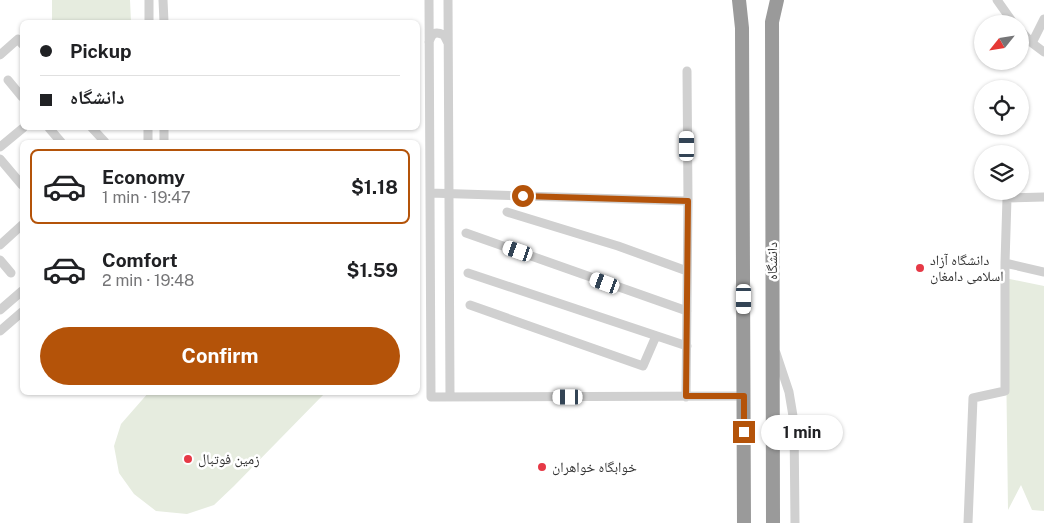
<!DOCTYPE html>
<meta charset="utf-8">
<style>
body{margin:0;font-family:"Public Sans","Noto Naskh Arabic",sans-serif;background:#f6f6f6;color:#202124;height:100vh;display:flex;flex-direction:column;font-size:19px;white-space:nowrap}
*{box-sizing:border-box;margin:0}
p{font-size:16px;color:#757577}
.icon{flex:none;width:28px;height:28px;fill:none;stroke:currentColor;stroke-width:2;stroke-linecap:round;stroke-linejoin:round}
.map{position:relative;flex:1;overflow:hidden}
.details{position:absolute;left:20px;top:140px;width:400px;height:255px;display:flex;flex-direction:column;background:#fff;border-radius:8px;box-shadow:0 1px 4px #0004}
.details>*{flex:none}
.top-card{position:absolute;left:20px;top:20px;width:400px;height:110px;border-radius:8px;box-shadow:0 1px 4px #0004;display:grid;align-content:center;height:110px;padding:0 20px;background:#fff}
.needle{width:32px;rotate:240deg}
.buttons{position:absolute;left:974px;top:15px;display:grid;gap:10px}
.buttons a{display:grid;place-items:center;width:55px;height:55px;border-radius:50%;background:#fff;box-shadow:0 1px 4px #0004;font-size:25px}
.end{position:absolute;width:22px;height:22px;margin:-11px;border:6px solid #b45309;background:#fff;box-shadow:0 0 0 2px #fff}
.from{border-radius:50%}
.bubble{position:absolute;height:35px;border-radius:18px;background:#fff;box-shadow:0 1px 4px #0004;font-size:16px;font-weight:700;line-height:35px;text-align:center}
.car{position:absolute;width:15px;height:30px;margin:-15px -8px;border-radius:6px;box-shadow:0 0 4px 1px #0007;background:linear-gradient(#fff 24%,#345 0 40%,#fff 0 76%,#345 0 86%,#fff 0)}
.top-card b{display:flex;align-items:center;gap:18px;height:48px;font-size:19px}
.top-card b+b{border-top:1px solid #e0e0e0}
.top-card i{width:12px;height:12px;background:#202124}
ul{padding:9px 0 0;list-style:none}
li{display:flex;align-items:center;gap:15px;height:75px;margin:0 10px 8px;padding:0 10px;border:2px solid transparent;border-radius:8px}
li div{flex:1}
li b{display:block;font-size:19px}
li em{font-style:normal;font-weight:700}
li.selected{border-color:#b45309}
li>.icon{width:45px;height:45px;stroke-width:1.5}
.primary-button{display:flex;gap:10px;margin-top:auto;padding:10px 20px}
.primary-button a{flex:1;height:58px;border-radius:30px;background:#b45309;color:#fff;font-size:20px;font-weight:700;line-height:58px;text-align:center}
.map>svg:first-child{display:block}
.green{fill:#e6ecdf}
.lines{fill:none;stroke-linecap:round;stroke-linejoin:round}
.minor{stroke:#d0d0d0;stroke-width:9}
.highway{stroke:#9a9a9a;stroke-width:14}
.route{stroke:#b45309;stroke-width:6}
.poi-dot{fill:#e63946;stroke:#fff;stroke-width:2}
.labels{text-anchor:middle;stroke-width:5;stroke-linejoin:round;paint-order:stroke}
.poi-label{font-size:14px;fill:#333;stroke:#fff;text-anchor:start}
.street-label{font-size:14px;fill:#333;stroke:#fff}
</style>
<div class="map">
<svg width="1044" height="523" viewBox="0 0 1044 523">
<rect width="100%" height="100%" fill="#fff"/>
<path class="green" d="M52,0H130L131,22H52Z
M1005,278L1044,286V511L1032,510L1021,485L1008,510Z
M149,392H325V393L234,486L214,505L187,514L156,511L134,494L119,473L114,446L121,424Z"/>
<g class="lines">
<path class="minor" d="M163,0L164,22
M429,0L431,397L744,396
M448,0L450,397
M997,0L1014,24
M149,22V0
M1020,30L1032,43L1044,52
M429,42C432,33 435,31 444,35L448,43
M1032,43L1044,19
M0,55L18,39L22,44
M8,80L22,97
M49,128L61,142
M92,128L105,142
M148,142V128
M164,142V128
M0,147L23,128
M0,159L22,185
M430,193L688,201
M507,212L618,246L687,271
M466,233L687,311
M0,245L22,225
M0,260L11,273
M1005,263L1007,198L1044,197
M468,273L687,346
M470,305L643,366L656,336
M0,310L22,291
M0,331L22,312
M776,353L789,392L794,422L795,523
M686,397L688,201L687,71
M968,523L973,398L1005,391V263L1044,272"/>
<path class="highway" d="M739,0L742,28L744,523
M773,523L772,22L777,0"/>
</g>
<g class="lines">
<path class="route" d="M523,196L688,201L686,396H744V432"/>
</g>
<g class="poi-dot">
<circle cx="920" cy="268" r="5"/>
<circle cx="188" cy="459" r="5"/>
<circle cx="542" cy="467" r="5"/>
</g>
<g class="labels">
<g class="poi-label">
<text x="930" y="265">دانشگاه آزاد<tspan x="930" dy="16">اسلامی دامغان</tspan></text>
<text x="198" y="464">زمین فوتبال</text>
<text x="552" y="472">خوابگاه خواهران</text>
</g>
<g class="street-label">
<text transform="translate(772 261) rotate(-90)" y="5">دانشگاه</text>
</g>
</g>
</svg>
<div class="buttons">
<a><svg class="needle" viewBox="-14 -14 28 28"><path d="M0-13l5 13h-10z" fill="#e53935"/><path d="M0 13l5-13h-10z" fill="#757577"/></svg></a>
<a><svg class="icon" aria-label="locate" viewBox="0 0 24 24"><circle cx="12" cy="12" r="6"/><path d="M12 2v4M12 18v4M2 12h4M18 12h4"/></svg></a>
<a><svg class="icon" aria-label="layers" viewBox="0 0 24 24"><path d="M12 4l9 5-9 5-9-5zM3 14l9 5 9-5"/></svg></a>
</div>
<i class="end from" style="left:523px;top:196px"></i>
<i class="end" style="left:744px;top:432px"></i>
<div class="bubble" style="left:761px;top:415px;width:82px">1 min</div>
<i class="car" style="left:687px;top:146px;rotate:0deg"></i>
<i class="car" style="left:518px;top:251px;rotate:289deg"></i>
<i class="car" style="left:605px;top:283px;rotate:290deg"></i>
<i class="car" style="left:744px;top:299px;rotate:180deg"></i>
<i class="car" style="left:568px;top:397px;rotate:270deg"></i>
<div class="top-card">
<b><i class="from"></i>Pickup</b>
<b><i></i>دانشگاه</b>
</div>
<section class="details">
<ul>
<li class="selected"><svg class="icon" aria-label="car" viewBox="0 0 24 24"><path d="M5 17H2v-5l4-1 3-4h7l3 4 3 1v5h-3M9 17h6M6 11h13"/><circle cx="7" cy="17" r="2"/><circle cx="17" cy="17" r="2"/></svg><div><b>Economy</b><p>1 min · 19:47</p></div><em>$1.18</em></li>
<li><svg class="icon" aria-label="car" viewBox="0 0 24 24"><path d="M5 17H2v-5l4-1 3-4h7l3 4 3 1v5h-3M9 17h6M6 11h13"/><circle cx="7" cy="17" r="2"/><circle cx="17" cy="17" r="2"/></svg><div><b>Comfort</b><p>2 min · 19:48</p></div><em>$1.59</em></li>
</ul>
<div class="primary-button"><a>Confirm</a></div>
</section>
</div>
